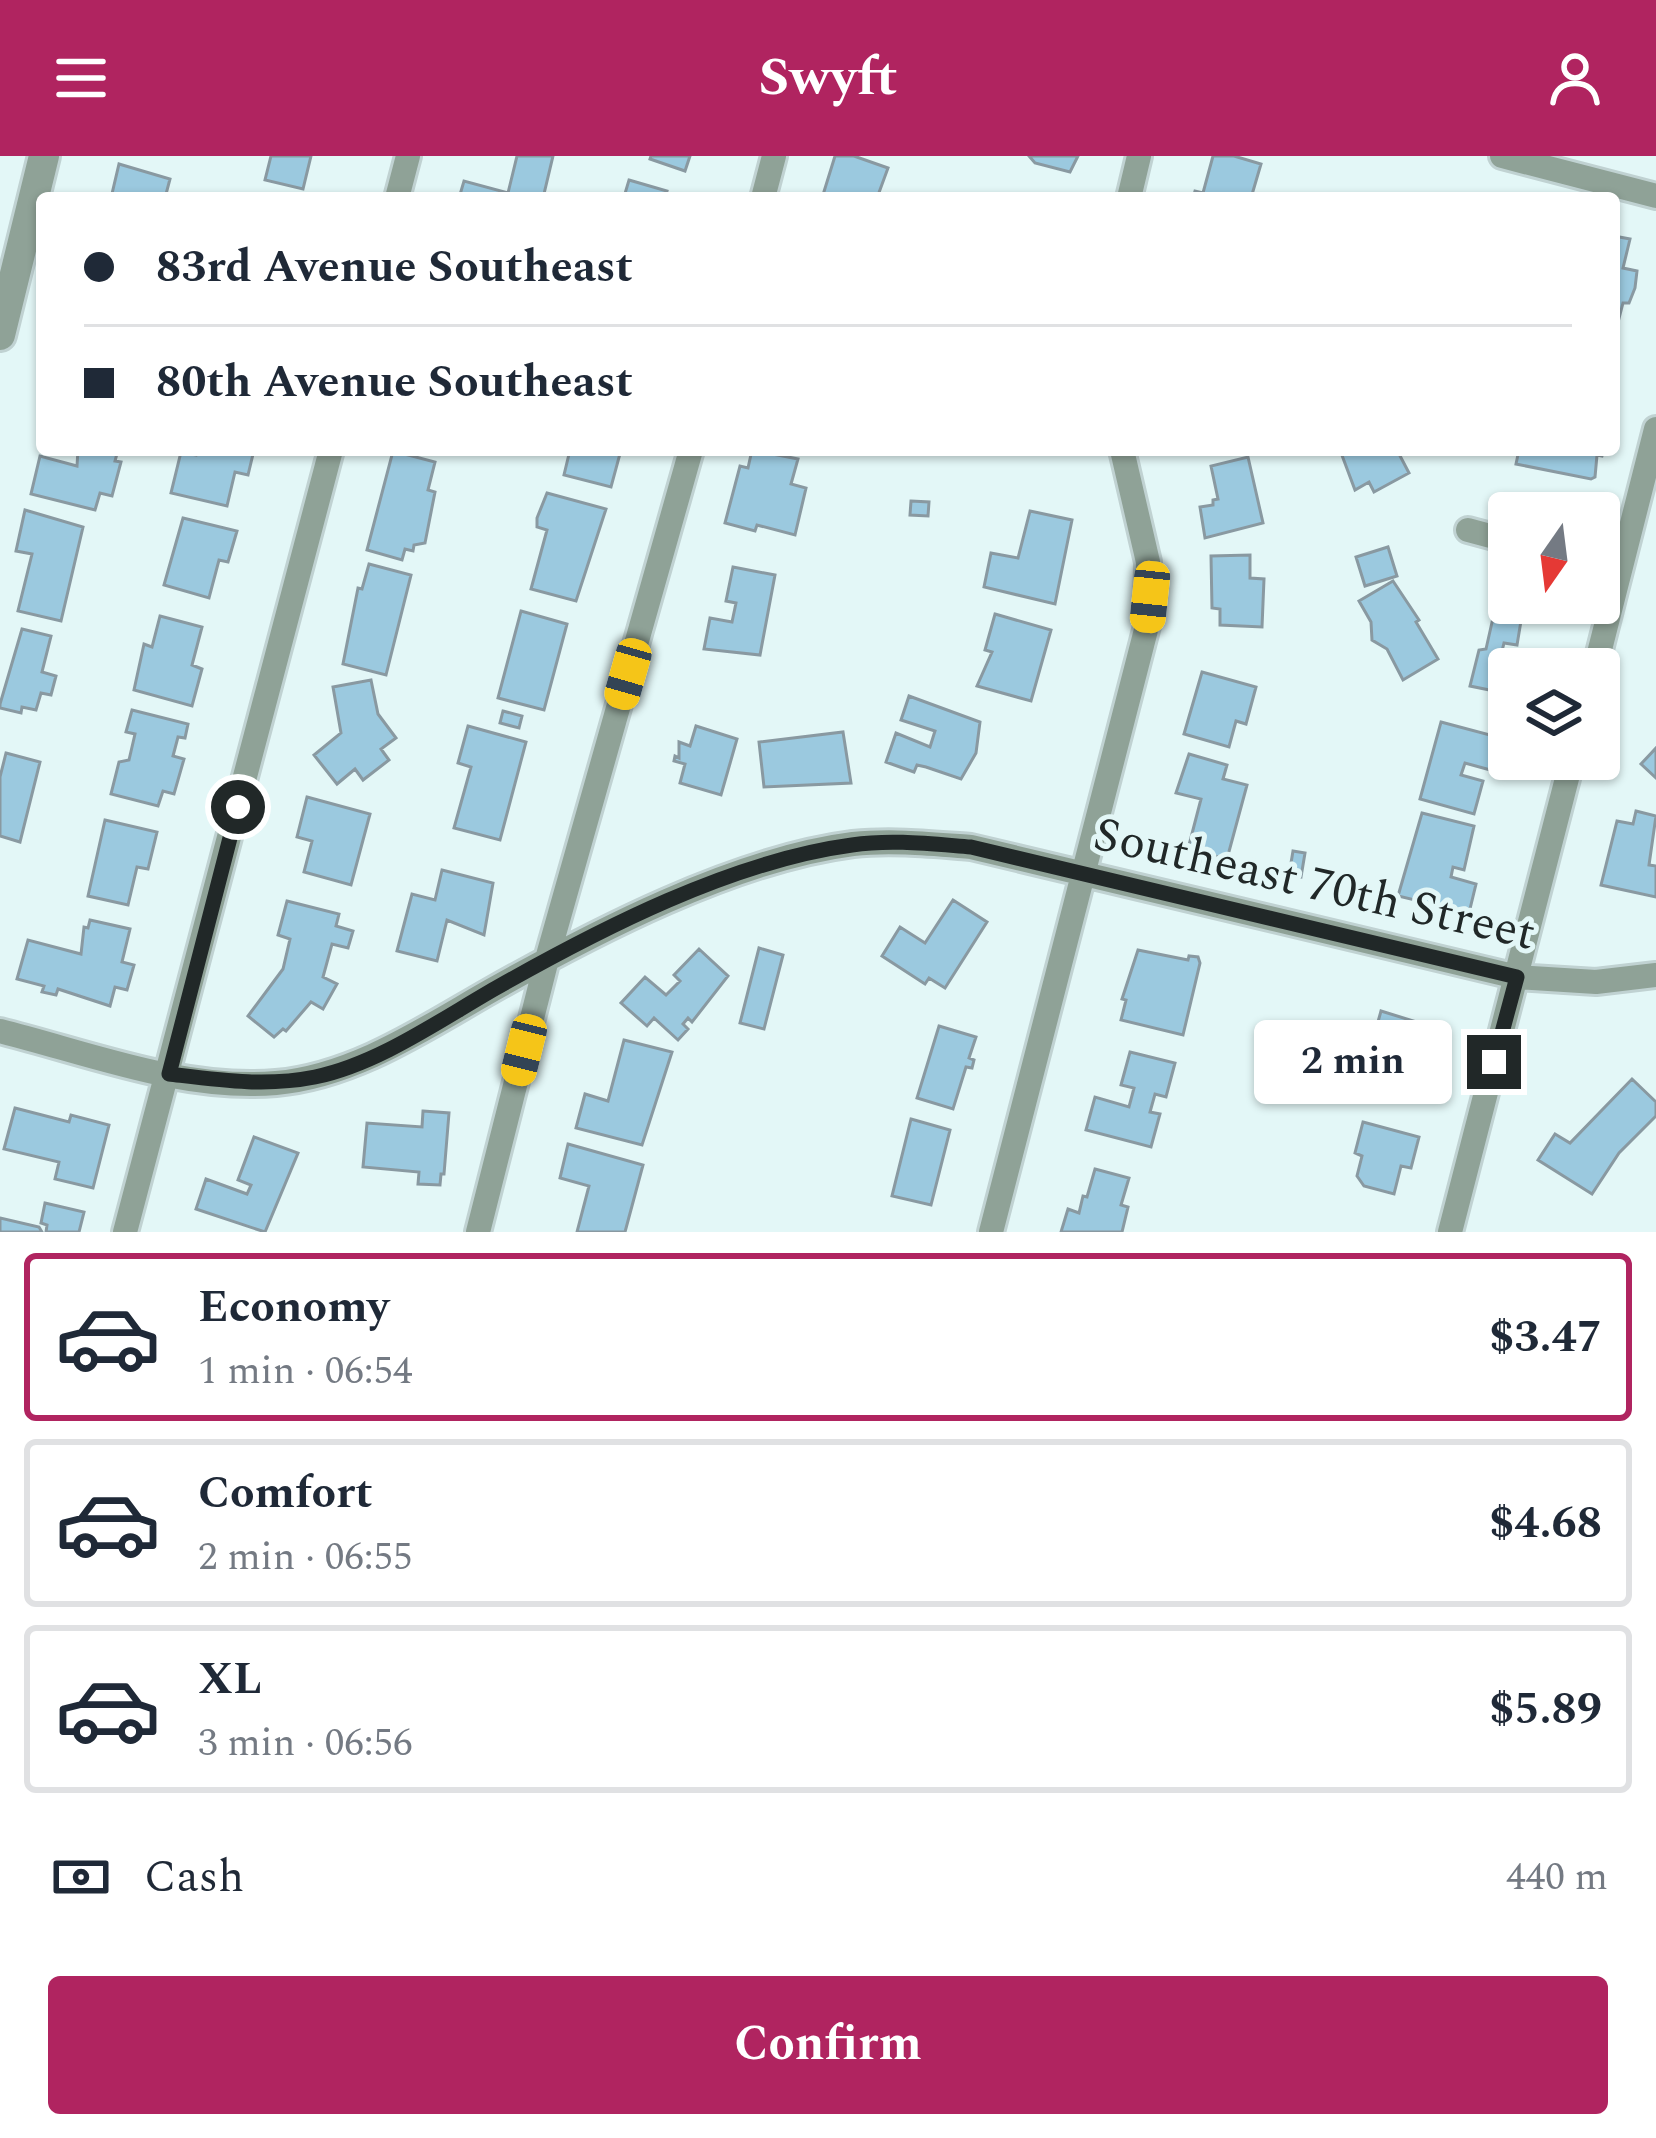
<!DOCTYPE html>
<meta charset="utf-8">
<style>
body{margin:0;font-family:Spectral,serif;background:#f2f2f3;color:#1f2937;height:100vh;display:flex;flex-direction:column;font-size:45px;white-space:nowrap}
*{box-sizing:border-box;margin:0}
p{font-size:39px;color:#747a83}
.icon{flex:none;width:66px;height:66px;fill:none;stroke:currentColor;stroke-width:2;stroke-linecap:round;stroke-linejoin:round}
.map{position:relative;height:1076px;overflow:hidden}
.side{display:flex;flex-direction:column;background:#fff;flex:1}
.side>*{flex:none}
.hud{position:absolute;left:36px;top:36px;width:1584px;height:264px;border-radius:12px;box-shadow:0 3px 9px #0004;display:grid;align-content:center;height:264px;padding:0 48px;background:#fff}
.needle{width:78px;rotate:194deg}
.buttons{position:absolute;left:1488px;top:336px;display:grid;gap:24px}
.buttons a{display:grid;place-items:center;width:132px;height:132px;border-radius:12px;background:#fff;box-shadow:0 3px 9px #0004;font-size:60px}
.end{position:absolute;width:54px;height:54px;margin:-27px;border:15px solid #212828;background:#fff;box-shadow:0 0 0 6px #fff}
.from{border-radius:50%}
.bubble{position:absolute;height:84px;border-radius:12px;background:#fff;box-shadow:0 3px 9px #0004;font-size:39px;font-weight:700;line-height:84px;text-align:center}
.car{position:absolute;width:36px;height:72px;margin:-36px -18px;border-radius:15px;box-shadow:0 0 9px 3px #0007;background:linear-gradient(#f5c518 24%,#345 0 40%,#f5c518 0 76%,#345 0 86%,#f5c518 0)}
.hud b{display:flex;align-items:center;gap:42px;height:114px;font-size:45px}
.hud b+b{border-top:3px solid #e0e1e3}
.hud i{width:30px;height:30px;background:#1f2937}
ul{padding:21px 0 0;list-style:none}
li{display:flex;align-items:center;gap:36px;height:168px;margin:0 24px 18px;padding:0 24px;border:6px solid #e0e1e3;border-radius:12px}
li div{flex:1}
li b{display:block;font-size:45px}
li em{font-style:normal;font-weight:700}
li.on{border-color:#b02460}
li>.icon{width:108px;height:108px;stroke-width:1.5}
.pay{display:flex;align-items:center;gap:30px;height:132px;padding:0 48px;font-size:45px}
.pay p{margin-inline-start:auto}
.action{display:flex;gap:24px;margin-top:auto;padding:24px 48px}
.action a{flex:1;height:138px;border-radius:12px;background:#b02460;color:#fff;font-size:48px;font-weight:700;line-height:138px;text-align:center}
header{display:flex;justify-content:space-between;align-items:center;height:156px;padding:0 48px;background:#b02460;color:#fff;font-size:54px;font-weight:700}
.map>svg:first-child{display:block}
.building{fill:#9bc9df;stroke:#8999a1;stroke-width:3}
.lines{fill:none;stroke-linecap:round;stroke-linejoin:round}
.minor-casing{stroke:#c0d2d2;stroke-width:30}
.tertiary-casing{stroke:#c0d2d2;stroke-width:36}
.minor{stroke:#8fa297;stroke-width:24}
.tertiary{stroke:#8fa297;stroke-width:30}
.route{stroke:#212828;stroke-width:15}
.labels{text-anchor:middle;stroke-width:10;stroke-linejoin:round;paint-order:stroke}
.street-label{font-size:48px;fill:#212828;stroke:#e3f7f7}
</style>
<header><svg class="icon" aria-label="menu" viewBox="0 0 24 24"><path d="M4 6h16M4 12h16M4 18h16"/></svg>Swyft<svg class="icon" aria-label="person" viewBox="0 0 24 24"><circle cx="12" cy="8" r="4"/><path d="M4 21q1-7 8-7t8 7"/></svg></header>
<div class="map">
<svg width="1656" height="1076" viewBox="0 0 1656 1076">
<rect width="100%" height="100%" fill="#e3f7f7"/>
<path class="building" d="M271,0H311L303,33L265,24Z
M517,0H553L543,42H459L464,25L508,37Z
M651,0H690L685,15L650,3Z
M835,0H854L888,12L877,42H822Z
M1029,0H1078L1070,16L1035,7Z
M1213,0H1234L1261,8L1251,42H1193L1195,35L1203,37Z
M119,8L170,23L165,42H111Z
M629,24L667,35L665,42H616L617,39L624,41Z
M1614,80L1630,83L1623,112L1637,115L1635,132L1629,147H1623L1614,182Z
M78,294H118L115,305L121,306L112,340L100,337L95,354L31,338L40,300L77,310Z
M197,294H254L248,319L235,316L227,350L171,337L181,296L196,299Z
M570,294H621L611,331L564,319Z
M752,294L798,303L791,328L806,332L795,379L757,369L755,375L725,367L740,310L748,312Z
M1340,294H1397L1409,317L1374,336L1369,326L1355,334Z
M1519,294H1604L1602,300L1597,299L1595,321L1591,323L1516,308Z
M393,295L435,306L428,334L435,336L425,387L414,389L413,395L405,393L402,404L367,394Z
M1248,301L1263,367L1205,382L1200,351L1213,349V344L1218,343L1211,310Z
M547,337L606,353L576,445L531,433L547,374L537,371V362Z
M911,345L929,346L928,360L910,359Z
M25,354L83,371L61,465L18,455L32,398L16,395Z
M1030,355L1072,364L1055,448L984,431L991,397L1018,402Z
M183,362L237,375L228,406L219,404L209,442L164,429Z
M1388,391L1397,420L1365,430L1356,401Z
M1250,399V422L1264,423L1262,471L1220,469V453L1212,452L1211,400Z
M369,408L411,419L386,519L343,508L358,432L362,433Z
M733,411L775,419L760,499L704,493L710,462L732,466L736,447L726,445Z
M1393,425L1419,464L1416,466L1438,503L1403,524L1387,493L1372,484L1371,466L1359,445Z
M1495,453L1522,459L1517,489L1504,487L1502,495L1513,498L1511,505L1534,509L1533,513H1509V542V538L1470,530L1479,494L1486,493Z
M521,455L567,468L544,554L498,542Z
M995,458L1051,474L1031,545L977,530L992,496L985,494Z
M160,460L202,471L192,509L202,513L192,550L134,534L144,488L152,491Z
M22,473L51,480L42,516L56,520L51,539L41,537L36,554L22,551L21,557L0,552V548Z
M1202,516L1256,531L1246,568L1236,565L1229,591L1184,578Z
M371,524L378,558L396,582L381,593L389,604L363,624L355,613L337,628L314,599L341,577L333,531Z
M909,540L980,566L976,597L961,623L926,611L917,609L914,616L886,606L896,577L930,591L935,575L901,564Z
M132,554L188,568L185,582L178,581L173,600L184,603L174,638L163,635L158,650L111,638L119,606L129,604L135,578L126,576Z
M503,555L522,560L519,572L500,567Z
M1441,566L1509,584L1505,618L1465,607L1461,619L1483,625L1474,658L1420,643Z
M468,570L526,586L500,684L454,672L471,611L458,607Z
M696,570L737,583L721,639L680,627L685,608L674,605L675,600L679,602V586L690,590Z
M843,576L851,627L764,631L759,586Z
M1656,592V622L1641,608Z
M6,597L40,606L20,686L0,680V621Z
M1189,598L1227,609L1223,623L1247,629L1227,703L1215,700L1211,715L1199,711L1203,697L1188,693L1201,643L1176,637Z
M307,641L370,658L351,729L304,716L312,685L297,681Z
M1636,655L1656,660L1649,709L1656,710V741L1601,729L1617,665L1633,668Z
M1422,657L1474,670L1464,714L1453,711L1451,721L1476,728L1469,757L1398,740Z
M105,664L157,676L148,713L137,711L128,749L88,740Z
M1293,695L1305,697L1301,721L1289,719Z
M442,714L493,727L484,779L447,764L437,805L397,795L412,738L435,744Z
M953,744L987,766L945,832L929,822L925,828L882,800L900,771L925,787Z
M287,745L339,758L336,770L353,775L348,792L332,788L323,821L337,828L323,853L311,846L286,875L283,873L274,881L248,860L283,813L290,783L278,779Z
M90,764L130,773L122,806L134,809L127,834L115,831L110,850L58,833L56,839L42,836L44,830L17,823L28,784L81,798L84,771L88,772Z
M759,792L783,799L764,873L740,867Z
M699,793L728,820L692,866L688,862L683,868L688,873L678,884L654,862L647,870L621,847L645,821L666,839L680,825L674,819Z
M1138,794L1188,804L1189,800L1198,801L1200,807L1183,879L1121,864L1126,844L1122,843Z
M1381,855L1423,868L1413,901L1430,906L1420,941L1360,922L1365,903L1359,901L1369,865L1370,871L1376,873Z
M939,870L976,881L969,902L974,904L972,912L966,911L953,953L917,942Z
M624,884L672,896L642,989L576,972L585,938L608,945Z
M1130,896L1175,907L1166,941L1155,938L1150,956L1160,958L1151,991L1086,974L1095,941L1129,951L1134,932L1121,929Z
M1632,923L1656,946V960L1619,997L1592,1038L1538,1004L1555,978L1570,987Z
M15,952L69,966L71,959L109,969L93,1032L55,1023L59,1006L4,993Z
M423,955L449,957L444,1018H441L440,1029L418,1028L419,1016L363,1011L367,967L422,971Z
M911,963L950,974L931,1049L892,1040Z
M1363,966L1419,981L1411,1012L1401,1010L1394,1038L1364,1030L1357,1020L1362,1000L1355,997Z
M254,981L298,997L265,1076L196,1053L206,1023L247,1038L251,1029L238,1024Z
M568,988L643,1009L625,1076H577L589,1030L560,1022Z
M1095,1013L1129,1022L1121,1049L1128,1051L1122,1076H1061L1068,1053L1079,1057L1083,1040L1087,1041Z
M45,1047L84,1056L79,1076H46L47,1069L41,1067Z
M0,1062L39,1071L42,1076H0Z"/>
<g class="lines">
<defs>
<path id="minor" d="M1502,0L1656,40
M397,42L408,0
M763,42L774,0
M1129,42L1139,0
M1468,374L1509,385
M1595,513L1656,273
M0,875C88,897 184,935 276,927C355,920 425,872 492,834C595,776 735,703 853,688C892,684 932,688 971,691L1517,821L1596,826L1656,819
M125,1076L331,294
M478,1076L547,803L691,294
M991,1076L1147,470L1148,406L1122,294
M1450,1076L1572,603"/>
<path id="tertiary" d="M0,179L44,0"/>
</defs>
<use href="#minor" class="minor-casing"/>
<use href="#tertiary" class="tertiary-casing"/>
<use href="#minor" class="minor"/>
<use href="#tertiary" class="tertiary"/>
</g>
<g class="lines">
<path class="route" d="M238,651L169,918C219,924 265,931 315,921C378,908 440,864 496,832C600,773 732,705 852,689C891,683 932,688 971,691L1517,821L1494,906"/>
</g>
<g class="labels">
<g class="street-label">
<text transform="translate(1315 726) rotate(13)" y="17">Southeast 70th Street</text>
</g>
</g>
</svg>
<div class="buttons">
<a><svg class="needle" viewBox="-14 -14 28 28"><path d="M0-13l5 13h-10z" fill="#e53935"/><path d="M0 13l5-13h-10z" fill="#747a83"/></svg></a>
<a><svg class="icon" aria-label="layers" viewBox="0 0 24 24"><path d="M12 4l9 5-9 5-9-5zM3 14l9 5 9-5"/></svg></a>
</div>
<i class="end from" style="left:238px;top:651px"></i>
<i class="end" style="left:1494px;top:906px"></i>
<div class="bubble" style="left:1254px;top:864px;width:198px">2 min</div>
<i class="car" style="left:1150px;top:441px;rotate:186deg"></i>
<i class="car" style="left:628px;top:518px;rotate:196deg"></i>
<i class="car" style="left:524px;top:894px;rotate:194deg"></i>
<div class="hud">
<b><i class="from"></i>83rd Avenue Southeast</b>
<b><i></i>80th Avenue Southeast</b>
</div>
</div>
<section class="side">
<ul>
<li class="on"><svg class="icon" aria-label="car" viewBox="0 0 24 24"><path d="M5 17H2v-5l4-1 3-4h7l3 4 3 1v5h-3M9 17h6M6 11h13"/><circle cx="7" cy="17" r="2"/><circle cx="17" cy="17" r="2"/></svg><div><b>Economy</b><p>1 min · 06:54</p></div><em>$3.47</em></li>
<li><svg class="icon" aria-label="car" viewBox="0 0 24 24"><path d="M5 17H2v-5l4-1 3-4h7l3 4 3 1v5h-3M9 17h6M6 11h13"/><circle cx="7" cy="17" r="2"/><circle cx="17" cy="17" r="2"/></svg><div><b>Comfort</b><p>2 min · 06:55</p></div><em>$4.68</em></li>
<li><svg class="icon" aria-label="car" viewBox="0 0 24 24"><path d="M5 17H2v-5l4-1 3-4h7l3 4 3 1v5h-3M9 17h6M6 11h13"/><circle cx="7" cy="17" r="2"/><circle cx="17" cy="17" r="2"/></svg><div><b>XL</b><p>3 min · 06:56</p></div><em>$5.89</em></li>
</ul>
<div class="pay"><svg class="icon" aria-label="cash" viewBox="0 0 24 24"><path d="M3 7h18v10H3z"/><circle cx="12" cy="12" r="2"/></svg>Cash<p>440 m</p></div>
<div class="action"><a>Confirm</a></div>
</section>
